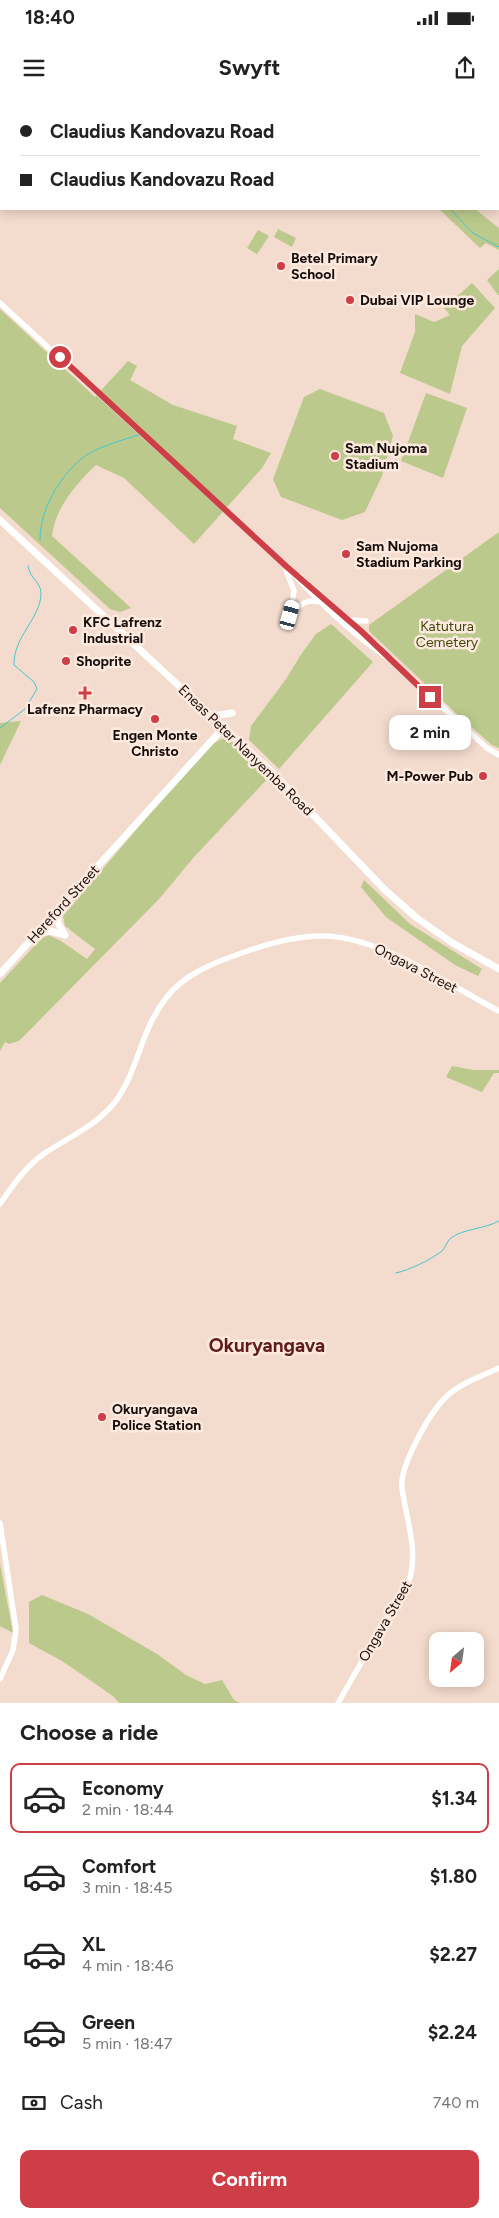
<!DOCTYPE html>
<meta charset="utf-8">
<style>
body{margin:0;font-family:Figtree,sans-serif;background:#f2f2f2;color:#222;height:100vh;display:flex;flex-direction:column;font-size:19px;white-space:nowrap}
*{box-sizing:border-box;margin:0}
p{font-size:16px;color:#767676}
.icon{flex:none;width:28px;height:28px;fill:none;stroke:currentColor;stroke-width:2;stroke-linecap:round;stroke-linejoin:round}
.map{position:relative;height:1603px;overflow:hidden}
.sheet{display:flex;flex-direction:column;background:#fff;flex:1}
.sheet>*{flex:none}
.banner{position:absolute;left:0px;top:0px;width:500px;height:110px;box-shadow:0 2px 12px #0003;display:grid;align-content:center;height:110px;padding:0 20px;background:#fff}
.needle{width:32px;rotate:209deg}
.controls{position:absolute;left:429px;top:1532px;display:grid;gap:10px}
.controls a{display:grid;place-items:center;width:55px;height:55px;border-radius:10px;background:#fff;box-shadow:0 2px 12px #0003;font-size:25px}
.end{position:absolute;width:22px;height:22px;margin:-11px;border:6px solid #cd3e46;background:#fff;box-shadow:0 0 0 2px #fff}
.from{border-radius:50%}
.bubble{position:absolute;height:35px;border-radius:10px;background:#fff;box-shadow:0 2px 12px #0003;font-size:16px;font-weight:700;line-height:35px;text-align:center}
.car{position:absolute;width:15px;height:30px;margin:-15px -8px;border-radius:6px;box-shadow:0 0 4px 1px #0007;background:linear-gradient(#fff 24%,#345 0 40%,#fff 0 76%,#345 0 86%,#fff 0)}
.banner b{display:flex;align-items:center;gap:18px;height:48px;font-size:19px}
.banner b+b{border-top:1px solid #e0e0e0}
.banner i{width:12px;height:12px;background:#222}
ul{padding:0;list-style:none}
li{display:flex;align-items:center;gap:15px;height:70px;margin:0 10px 8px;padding:0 10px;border:2px solid transparent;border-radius:10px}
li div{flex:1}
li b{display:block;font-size:19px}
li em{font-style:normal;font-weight:700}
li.selected{border-color:#cd3e46}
li>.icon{width:45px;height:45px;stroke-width:1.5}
h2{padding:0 20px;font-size:22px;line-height:60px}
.pay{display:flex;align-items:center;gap:12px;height:55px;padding:0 20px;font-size:19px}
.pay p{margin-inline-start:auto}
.action{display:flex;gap:10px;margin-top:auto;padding:10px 20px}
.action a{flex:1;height:58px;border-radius:10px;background:#cd3e46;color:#fff;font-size:20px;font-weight:700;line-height:58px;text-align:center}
.status{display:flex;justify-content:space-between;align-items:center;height:35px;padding:0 25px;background:#fff;direction:ltr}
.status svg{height:14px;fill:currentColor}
header{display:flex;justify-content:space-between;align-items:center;height:65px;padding:0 20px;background:#fff;font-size:22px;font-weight:700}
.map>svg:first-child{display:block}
.green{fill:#bbc98c}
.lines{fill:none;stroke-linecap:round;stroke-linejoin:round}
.stream{stroke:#47c7cc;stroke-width:1}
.minor{stroke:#fff;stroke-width:5.5}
.major{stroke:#fff;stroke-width:7}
.route{stroke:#cd3e46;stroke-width:6}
.poi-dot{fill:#cd3e46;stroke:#fde9de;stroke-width:2}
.labels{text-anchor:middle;stroke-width:5;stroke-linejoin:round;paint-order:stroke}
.poi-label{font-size:14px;font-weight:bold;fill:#160e0a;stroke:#fde9de;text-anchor:start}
.park-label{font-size:14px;fill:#3e4807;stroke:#fde9de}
.street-label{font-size:14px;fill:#160e0a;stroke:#fde9de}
.district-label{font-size:19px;font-weight:bold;fill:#601b1e;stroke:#fde9de}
</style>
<div class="status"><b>18:40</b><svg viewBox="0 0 49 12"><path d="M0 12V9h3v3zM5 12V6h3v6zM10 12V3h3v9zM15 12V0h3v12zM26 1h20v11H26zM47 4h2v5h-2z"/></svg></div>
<header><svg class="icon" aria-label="menu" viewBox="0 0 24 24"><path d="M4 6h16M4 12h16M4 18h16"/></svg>Swyft<svg class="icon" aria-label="share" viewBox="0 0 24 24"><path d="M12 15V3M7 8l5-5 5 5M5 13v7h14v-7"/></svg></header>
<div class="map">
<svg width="499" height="1603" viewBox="0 0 499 1603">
<rect width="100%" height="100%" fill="#f3dbcd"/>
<path class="green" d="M439,109H475L499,128V150L486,143L480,148Z
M278,129L296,138L292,147L274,137Z
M258,130L269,136L257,154L247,148Z
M499,169V195H498L487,180Z
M472,183L495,208L462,246L450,294L400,273L415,232V214L434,222L450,215L444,208Z
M0,209L95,297L128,261L137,266L130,280L173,305L237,326L233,339L271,353L262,368L194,444L124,378L96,365C76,384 55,408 52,436L131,508L120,512L110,509L0,408Z
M320,289L384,313L393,336L382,376L365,412L342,420L281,397L273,379L304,297Z
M426,293L467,308L443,378L401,361Z
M499,432V648L492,645L459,616L369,531V525Z
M331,524L373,562L279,669L249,640L251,626L286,579L302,553L316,534Z
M21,621L0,665V623Z
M223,638L234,643L270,676L194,757L160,798L19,941L9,944L5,942L0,951V883L40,840L48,835L61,841L87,859L95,849L65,826L63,816L164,697L213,644Z
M364,780L410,824L482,869L478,876L455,865L386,817L361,787Z
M452,966L474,970H499V973H494L482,992L446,977Z
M0,1463L13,1533L0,1526Z
M42,1495L88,1514L157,1554L186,1575L205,1584L222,1580L234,1600L240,1603H119L113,1596L62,1561L29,1543V1502Z"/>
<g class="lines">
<path class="stream" d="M255,0L258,1
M392,0V1
M450,109L473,133L499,147
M40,440C40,410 58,379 81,359C94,348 122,340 139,335
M0,628L25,609L37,589L34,582L14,565C13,537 41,518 41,493C41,482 30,479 28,466
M396,1173C410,1170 430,1160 442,1151C446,1147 447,1141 451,1138C462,1129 485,1129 499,1121"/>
<path class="minor" d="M0,203L287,467C316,499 353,536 390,559
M286,470L294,491L290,515
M300,477L379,547
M292,513C301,503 309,498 323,503
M350,520L366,521
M389,558L487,648L499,655
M0,1104C13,1085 26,1066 45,1053C69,1037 96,1026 115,1002C138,972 140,931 166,898C183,875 213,863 239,854C267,844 297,835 327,836C384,839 449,885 499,911
M0,1423L16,1529L13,1550L0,1579
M338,1603L410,1478C418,1447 406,1419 402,1388C399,1367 430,1312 446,1297C459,1284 482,1276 499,1268"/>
<path class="major" d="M0,420L274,674L385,790L417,818L451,842L499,869
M213,616L232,613
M57,812L58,823L65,835
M37,834L50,831L65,835
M0,874L224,627"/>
</g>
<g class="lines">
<path class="route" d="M60,257L287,467L361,531L430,597"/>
</g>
<g class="poi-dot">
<circle cx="281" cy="166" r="5"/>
<circle cx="350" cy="200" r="5"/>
<circle cx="335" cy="356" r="5"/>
<circle cx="346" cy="454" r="5"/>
<circle cx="73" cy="530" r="5"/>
<circle cx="66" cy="561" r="5"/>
<path d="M82.5 585.5h5v5h5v5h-5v5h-5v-5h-5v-5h5z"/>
<circle cx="155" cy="619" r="5"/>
<circle cx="483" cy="676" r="5"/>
<circle cx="102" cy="1317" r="5"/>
</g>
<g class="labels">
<g class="poi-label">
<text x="291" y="163">Betel Primary<tspan x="291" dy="16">School</tspan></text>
<text x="360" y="205">Dubai VIP Lounge</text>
<text x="345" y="353">Sam Nujoma<tspan x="345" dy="16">Stadium</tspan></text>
<text x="356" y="451">Sam Nujoma<tspan x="356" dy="16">Stadium Parking</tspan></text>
<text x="83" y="527">KFC Lafrenz<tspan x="83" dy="16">Industrial</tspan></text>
<text x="76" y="566">Shoprite</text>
<text x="85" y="614" text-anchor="middle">Lafrenz Pharmacy</text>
<text x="155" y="640" text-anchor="middle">Engen Monte<tspan x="155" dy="16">Christo</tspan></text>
<text x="473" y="681" text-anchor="end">M-Power Pub</text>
<text x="112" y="1314">Okuryangava<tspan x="112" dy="16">Police Station</tspan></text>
</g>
<g class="park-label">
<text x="447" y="531">Katutura<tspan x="447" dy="16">Cemetery</tspan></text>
</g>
<g class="street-label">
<text transform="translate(246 650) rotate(44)" y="5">Eneas Peter Nanyemba Road</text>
<text transform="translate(63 804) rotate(-48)" y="5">Hereford Street</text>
<text transform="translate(416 868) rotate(27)" y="5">Ongava Street</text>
<text transform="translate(385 1521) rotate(-60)" y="5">Ongava Street</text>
</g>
<g class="district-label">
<text x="267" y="1252">Okuryangava</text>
</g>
</g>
</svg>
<div class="controls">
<a><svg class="needle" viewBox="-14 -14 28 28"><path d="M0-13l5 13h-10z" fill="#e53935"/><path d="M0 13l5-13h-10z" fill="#767676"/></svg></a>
</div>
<i class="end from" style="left:60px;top:257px"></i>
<i class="end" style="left:430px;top:597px"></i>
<div class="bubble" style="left:389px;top:615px;width:82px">2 min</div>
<i class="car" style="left:290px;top:515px;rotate:15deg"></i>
<div class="banner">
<b><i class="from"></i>Claudius Kandovazu Road</b>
<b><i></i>Claudius Kandovazu Road</b>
</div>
</div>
<section class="sheet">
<h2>Choose a ride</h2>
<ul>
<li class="selected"><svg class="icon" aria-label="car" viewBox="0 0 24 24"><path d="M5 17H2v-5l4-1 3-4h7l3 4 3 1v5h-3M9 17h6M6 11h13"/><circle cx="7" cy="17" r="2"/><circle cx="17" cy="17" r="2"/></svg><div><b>Economy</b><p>2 min · 18:44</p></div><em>$1.34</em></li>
<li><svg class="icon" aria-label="car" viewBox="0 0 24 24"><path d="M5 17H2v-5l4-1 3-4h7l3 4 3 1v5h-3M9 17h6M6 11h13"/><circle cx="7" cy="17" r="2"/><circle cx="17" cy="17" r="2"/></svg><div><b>Comfort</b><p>3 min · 18:45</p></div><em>$1.80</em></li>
<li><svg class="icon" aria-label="car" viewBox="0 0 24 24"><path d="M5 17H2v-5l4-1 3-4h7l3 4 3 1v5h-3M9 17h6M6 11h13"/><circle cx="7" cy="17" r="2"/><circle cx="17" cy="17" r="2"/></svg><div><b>XL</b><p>4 min · 18:46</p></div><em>$2.27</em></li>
<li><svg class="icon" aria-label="car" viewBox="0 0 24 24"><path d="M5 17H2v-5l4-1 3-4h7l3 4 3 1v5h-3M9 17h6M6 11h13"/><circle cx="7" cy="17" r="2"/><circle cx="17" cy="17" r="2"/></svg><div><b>Green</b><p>5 min · 18:47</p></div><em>$2.24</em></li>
</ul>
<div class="pay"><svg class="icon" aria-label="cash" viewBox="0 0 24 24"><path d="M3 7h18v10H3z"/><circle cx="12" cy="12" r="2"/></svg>Cash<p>740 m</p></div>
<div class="action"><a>Confirm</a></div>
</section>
